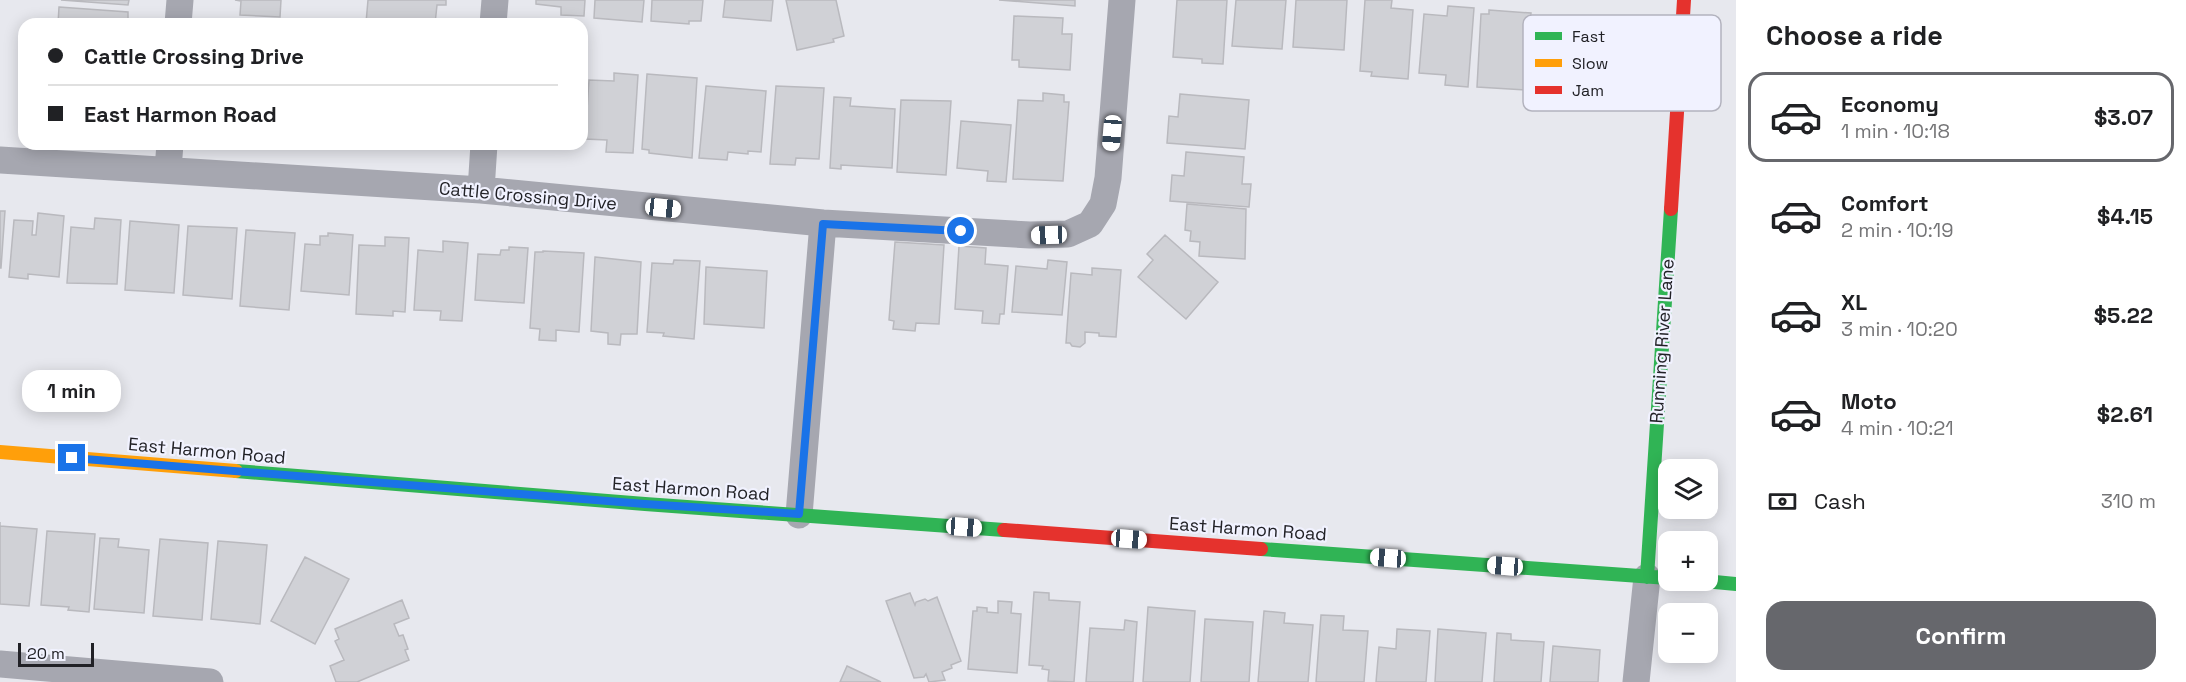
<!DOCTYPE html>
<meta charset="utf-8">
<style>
body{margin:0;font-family:"Space Grotesk",sans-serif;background:#f2f2f2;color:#202124;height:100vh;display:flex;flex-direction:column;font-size:22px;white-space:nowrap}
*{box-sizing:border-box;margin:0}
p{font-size:20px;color:#757577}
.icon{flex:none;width:33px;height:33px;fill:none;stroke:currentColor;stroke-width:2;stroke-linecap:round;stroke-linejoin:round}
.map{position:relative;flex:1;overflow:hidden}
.panel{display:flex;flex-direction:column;background:#fff;width:450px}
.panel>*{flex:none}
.hud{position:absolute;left:18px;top:18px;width:570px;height:132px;border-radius:18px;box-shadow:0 3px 15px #0003;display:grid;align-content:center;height:132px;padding:0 30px;background:#fff}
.controls{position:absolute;left:1658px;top:459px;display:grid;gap:12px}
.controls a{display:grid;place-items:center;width:60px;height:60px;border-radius:12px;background:#fff;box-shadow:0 3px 15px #0003;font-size:30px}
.scale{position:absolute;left:18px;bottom:15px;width:76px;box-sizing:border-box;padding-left:6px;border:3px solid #212126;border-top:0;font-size:16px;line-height:21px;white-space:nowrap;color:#212126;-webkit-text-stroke:4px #f1f2ff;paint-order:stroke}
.end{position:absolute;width:27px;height:27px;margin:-14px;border:8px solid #1a73e8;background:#fff;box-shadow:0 0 0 3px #fff}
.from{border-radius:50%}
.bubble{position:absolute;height:42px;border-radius:18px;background:#fff;box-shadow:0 3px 15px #0003;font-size:20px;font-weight:700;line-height:42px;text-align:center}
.car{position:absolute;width:18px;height:36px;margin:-18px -9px;border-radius:8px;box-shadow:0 0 4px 2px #0007;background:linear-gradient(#fff 24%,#345 0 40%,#fff 0 76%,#345 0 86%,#fff 0)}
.hud b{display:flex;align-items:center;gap:21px;height:57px;font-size:22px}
.hud b+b{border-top:2px solid #e0e0e0}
.hud i{width:15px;height:15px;background:#202124}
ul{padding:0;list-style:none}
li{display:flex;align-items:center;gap:18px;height:90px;margin:0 12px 9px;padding:0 18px;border:3px solid transparent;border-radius:18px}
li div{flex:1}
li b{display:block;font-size:22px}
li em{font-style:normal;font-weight:700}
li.selected{border-color:#66676c}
li>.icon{width:54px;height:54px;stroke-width:1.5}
h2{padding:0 30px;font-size:27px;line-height:72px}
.pay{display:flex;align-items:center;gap:15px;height:66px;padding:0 30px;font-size:22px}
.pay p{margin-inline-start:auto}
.action{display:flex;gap:12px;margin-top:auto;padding:12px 30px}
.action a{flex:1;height:69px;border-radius:18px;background:#66676c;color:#fff;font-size:24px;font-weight:700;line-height:69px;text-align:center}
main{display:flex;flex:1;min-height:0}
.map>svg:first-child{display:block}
.building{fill:#d0d1d6;stroke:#b9b9be;stroke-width:1.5}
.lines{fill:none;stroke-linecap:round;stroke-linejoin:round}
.street{stroke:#a6a7b0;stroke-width:27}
.fast{stroke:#30b455;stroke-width:14}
.slow{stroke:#ff9f0a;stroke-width:14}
.jam{stroke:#e5322d;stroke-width:14}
.route{stroke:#1a73e8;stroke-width:8}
.labels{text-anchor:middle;stroke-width:4.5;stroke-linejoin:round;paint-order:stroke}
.street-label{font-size:18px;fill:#212126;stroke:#f1f2ff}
.key{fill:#f1f2ff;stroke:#b3b3be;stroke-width:1.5}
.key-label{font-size:16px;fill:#212126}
</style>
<main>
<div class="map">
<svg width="1736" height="682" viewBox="0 0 1736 682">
<rect width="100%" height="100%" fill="#e7e8ee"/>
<path class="building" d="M61,0H129L128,5Z
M235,0H281L280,17L240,15L241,1Z
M368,0H446V5H437L435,24L366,23Z
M536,0H585L584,16L561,15V7L536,4Z
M595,0H644L642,22L594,18Z
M652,0H703L701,21H689V24L651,21Z
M725,0H773L771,21L723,17Z
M786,0H836L844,36L833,39L834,42L797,50Z
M999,0H1075V6Z
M1177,0H1227L1223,64L1202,63V59L1173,57Z
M1236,0H1286L1282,49L1232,46Z
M1296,0H1347L1344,50L1293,47Z
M1365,0H1392L1391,8L1413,10L1408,79L1371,76L1372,72L1360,71Z
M1448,6L1474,8L1468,87L1445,85L1446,75L1419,73L1424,14L1447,16Z
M59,7L128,12V24H58Z
M1489,10L1531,13L1526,90L1477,87L1481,14H1489Z
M1014,16L1063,18L1062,34H1072L1070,70L1019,67V60H1012Z
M614,73L638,75L633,153L606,152L607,140L585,139L589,80L614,81Z
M647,74L697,78L692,158L649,153V150L642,149Z
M706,86L766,91L761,152L748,151V154L728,152L727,160L699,158Z
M776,86L824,88L819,159L796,158L795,165L770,164Z
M1043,93L1064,95V102H1069L1063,181L1013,179L1018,100L1043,101Z
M1180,94L1249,100L1245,149L1167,143L1169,116L1178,117Z
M834,97L851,98L850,106L895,109L892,168L841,165V169L830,168Z
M901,100L951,101L946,175L897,172Z
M961,121L1011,125L1006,182L987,181L988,171L957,168Z
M549,144H574V148L549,146Z
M1186,152L1244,157L1242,184H1251L1249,207L1170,201L1172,175L1184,176Z
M1187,204L1246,209L1245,259L1199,256L1200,242L1190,241L1191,231L1185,230Z
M0,211H5L1,268H0Z
M38,213L64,216L59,277L28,274V279L9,277L14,220L33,221L32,235H36Z
M95,218L121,220L117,284L67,283L71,227L94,229Z
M130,221L179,225L174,293L125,290Z
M188,226L237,228L232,299L183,295Z
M246,230L295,233L289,310L240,306Z
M328,233L353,235L349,295L301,291L305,244L320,245V236H328Z
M1165,235L1218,282L1186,319L1138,277L1153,260L1147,254Z
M385,237L409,238L405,312L393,311V316L356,314L359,245L385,246Z
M443,241L468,243L462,321L440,320L441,311L414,310L418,250L443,252Z
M895,242L944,245L939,324L916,323L915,331L893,329L894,321L889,320Z
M959,246L986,248L985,264L1008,266L1004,314H1000L999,324L982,323L983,311L955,309Z
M509,247L528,248L524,303L475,300L478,254L500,255L501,250H509Z
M543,251L584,253L579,332L556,330V341L539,340L540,329L530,328L535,252H543Z
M595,257L641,262L637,334H621L620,345L608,344V333L591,331Z
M674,260L700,261L694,339L663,336L664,333L647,332L652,263L673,264Z
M1048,260L1067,262L1062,315L1012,312L1016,266L1047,269Z
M706,267L767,271L764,328L704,324Z
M1092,268L1121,270L1116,337L1099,336V333L1085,332V343L1080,347L1072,346L1070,343H1066L1071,273L1092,275Z
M0,522V526L37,529L29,606L0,604Z
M47,531L95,534L89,612L68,610L69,607L41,605Z
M100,538L119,539L118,547L149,550L144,613L94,609Z
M160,539L208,543L202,620L153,616Z
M218,541L267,545L260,624L211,619Z
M305,557L349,579L315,644L271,621Z
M1034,592L1049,593V600L1080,602L1074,682L1048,681L1049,670L1042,669L1043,666L1029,665Z
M910,593L915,605L916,602L925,599L928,601L937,597L961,661L951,665L952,668L942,672L945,680L929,682L926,674L924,677L914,678L886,601Z
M402,600L409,618L394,624L399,636L403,635L408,649L405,650L409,660L357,682H336L330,666L344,660L335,641L339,639L335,629Z
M998,601L1012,602L1011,613L1021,614L1017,673L968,669L973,611H977V607L987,608V612L998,613Z
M1148,607L1195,611L1190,682H1143Z
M1264,611L1285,613L1284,623L1313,625L1308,682H1258Z
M1321,615L1344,616L1343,630L1368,631L1364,682H1316Z
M1205,619L1253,622L1249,682H1201Z
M1125,620L1137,622L1133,682H1086L1090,628L1124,630Z
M1397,629L1430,631L1426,682H1376L1379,647L1396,649Z
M1438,629L1486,633L1482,682H1435Z
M1497,633L1511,634V640L1544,642L1541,682H1494Z
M1553,646L1600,650L1598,682H1550Z
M847,666L881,682H840Z"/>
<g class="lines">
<path class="street" d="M178,24L180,0
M493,24L495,0
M0,160L481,190L823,223L1030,235L1068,234L1090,224L1103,204L1108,178L1122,0
M168,169L170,144
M481,190L484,144
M799,515L823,223
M0,664L210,682
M1636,682L1647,577"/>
<path class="fast" d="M236,471L645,504L1004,530
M1261,549L1668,578
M1647,577L1671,209
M1694,580L1736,584"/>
<path class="slow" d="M0,452L236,471"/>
<path class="jam" d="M1671,209L1684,0
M1004,530L1261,549"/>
</g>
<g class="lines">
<path class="route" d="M72,458L645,504L799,514L823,224L961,231"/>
</g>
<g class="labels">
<g class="street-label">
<text transform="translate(528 196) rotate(5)" y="6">Cattle Crossing Drive</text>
<text transform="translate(1662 341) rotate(-86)" y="6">Running River Lane</text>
<text transform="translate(207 451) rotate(5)" y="6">East Harmon Road</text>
<text transform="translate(691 489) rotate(4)" y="6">East Harmon Road</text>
<text transform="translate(1248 529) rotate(4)" y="6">East Harmon Road</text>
</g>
</g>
<rect x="1523" y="15" width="198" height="96" rx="9" class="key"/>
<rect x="1535" y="32" width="27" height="8" fill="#30b455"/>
<rect x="1535" y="59" width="27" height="8" fill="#ff9f0a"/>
<rect x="1535" y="86" width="27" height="8" fill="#e5322d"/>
<g class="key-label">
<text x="1572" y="42">Fast</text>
<text x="1572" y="69">Slow</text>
<text x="1572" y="96">Jam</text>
</g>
</svg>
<div class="controls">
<a><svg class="icon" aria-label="layers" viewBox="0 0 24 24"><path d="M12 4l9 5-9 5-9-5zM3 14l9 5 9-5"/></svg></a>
<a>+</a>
<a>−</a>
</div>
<div class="scale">20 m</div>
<i class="end from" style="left:961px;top:231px"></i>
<i class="end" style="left:72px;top:458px"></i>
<div class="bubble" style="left:22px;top:370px;width:99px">1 min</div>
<i class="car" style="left:1112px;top:133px;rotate:185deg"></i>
<i class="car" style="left:663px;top:208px;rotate:96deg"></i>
<i class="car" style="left:1049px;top:235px;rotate:268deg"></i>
<i class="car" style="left:964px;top:527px;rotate:94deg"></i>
<i class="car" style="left:1129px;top:539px;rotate:94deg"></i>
<i class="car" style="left:1388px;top:558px;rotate:274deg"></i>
<i class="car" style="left:1505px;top:566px;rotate:274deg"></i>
<div class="hud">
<b><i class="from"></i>Cattle Crossing Drive</b>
<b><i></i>East Harmon Road</b>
</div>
</div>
<section class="panel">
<h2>Choose a ride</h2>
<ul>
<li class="selected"><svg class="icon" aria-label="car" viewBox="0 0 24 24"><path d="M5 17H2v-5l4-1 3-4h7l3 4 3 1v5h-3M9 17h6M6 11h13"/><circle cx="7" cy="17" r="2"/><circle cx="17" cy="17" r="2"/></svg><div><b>Economy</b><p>1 min · 10:18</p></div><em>$3.07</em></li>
<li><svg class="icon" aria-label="car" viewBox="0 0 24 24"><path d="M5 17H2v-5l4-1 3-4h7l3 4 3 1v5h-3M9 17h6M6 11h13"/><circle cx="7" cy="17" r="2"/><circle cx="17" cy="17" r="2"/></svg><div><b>Comfort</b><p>2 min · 10:19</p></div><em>$4.15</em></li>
<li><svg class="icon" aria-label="car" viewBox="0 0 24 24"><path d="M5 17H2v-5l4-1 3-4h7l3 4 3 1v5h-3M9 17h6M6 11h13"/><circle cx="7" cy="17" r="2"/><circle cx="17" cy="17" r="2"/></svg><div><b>XL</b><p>3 min · 10:20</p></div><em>$5.22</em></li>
<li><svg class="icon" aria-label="car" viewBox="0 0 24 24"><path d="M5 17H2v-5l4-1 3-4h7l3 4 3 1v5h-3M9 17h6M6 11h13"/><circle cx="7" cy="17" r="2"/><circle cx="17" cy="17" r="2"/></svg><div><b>Moto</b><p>4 min · 10:21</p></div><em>$2.61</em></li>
</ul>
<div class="pay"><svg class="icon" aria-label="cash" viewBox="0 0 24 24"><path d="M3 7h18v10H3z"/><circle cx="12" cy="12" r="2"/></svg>Cash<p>310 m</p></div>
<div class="action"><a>Confirm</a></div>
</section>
</main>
